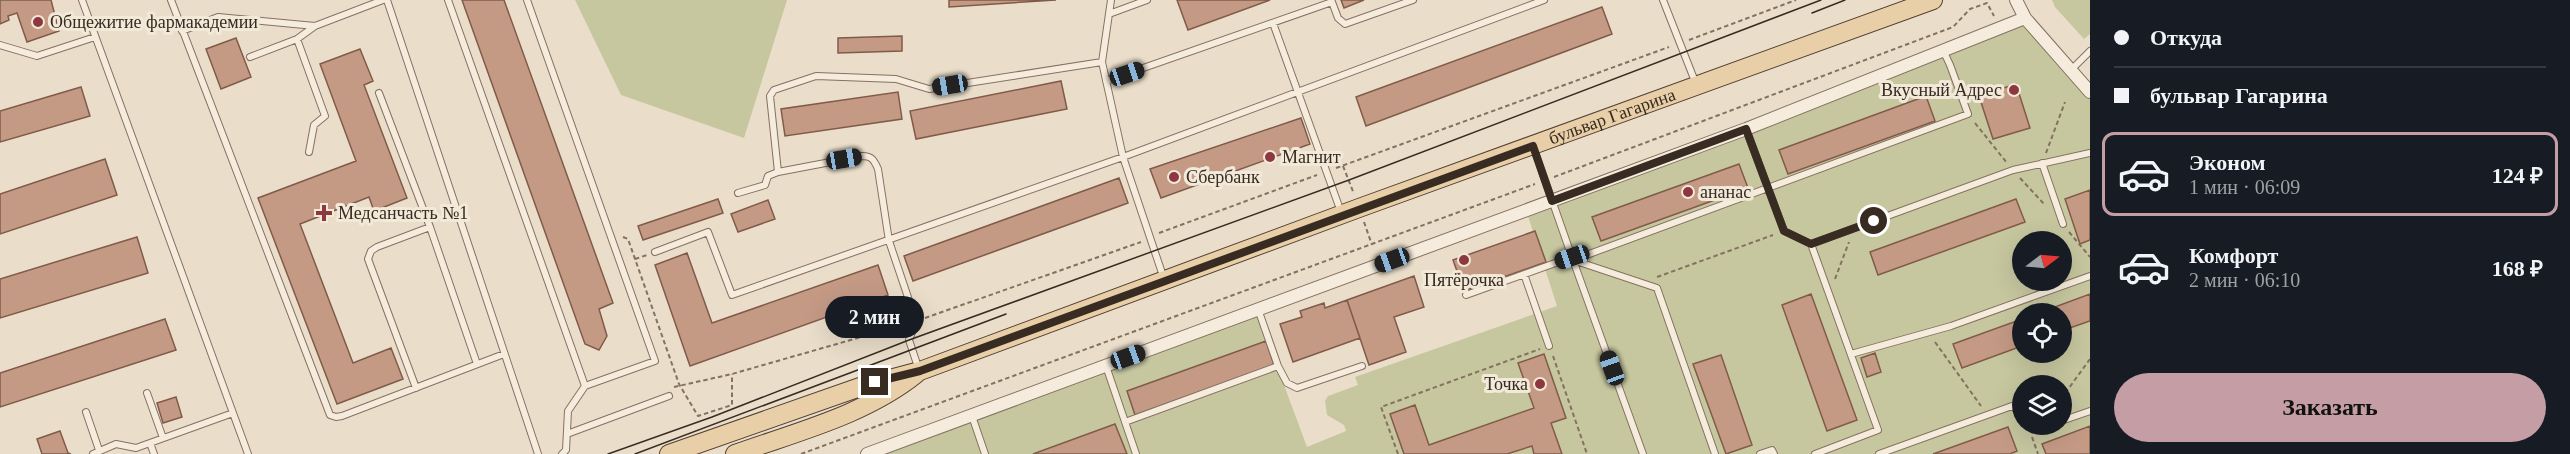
<!DOCTYPE html>
<html lang="ru">
<meta charset="utf-8">
<style>
body{margin:0;font-family:Georgia,serif;background:#20242c;color:#f1f3f6;height:100vh;display:flex;flex-direction:column;font-size:22px;white-space:nowrap}
*{box-sizing:border-box;margin:0}
p{font-size:20px;color:#9ea1a6}
.icon{flex:none;width:33px;height:33px;fill:none;stroke:currentColor;stroke-width:2;stroke-linecap:round;stroke-linejoin:round}
.map{position:relative;flex:1;overflow:hidden}
.details{display:flex;flex-direction:column;background:#171b24;width:480px}
.details>*{flex:none}
.banner{display:grid;align-content:center;height:132px;padding:0 24px;background:#171b24}
.needle{width:39px;rotate:74deg}
.fabs{position:absolute;left:2012px;top:231px;display:grid;gap:12px}
.fabs a{display:grid;place-items:center;width:60px;height:60px;border-radius:50%;background:#171b24;box-shadow:0 6px 24px #0002;font-size:30px}
.end{position:absolute;width:27px;height:27px;margin:-14px;border:8px solid #372b22;background:#fff;box-shadow:0 0 0 3px #fff}
.from{border-radius:50%}
.bubble{position:absolute;height:42px;border-radius:21px;background:#171b24;box-shadow:0 6px 24px #0002;font-size:20px;font-weight:600;line-height:42px;text-align:center}
.car{position:absolute;width:18px;height:36px;margin:-18px -9px;border-radius:8px;box-shadow:0 0 4px 2px #0007;background:linear-gradient(#222 24%,#8ab4d8 0 40%,#222 0 76%,#8ab4d8 0 86%,#222 0)}
.banner b{display:flex;align-items:center;gap:21px;height:57px;font-size:22px}
.banner b+b{border-top:2px solid #363941}
.banner i{width:15px;height:15px;background:#f1f3f6}
ul{padding:0;list-style:none}
li{display:flex;align-items:center;gap:18px;height:84px;margin:0 12px 9px;padding:0 12px;border:3px solid transparent;border-radius:12px}
li div{flex:1}
li b{display:block;font-size:22px}
li em{font-style:normal;font-weight:600}
li.on{border-color:#c49ea4}
li>.icon{width:54px;height:54px;stroke-width:1.5}
.action{display:flex;gap:12px;margin-top:auto;padding:12px 24px}
.action a{flex:1;height:69px;border-radius:36px;background:#c49ea4;color:#111;font-size:24px;font-weight:600;line-height:69px;text-align:center}
main{display:flex;flex:1;min-height:0}
.map>svg:first-child{display:block}
.green{fill:#c6c79f;fill-rule:evenodd}
.building{fill:#c49a85;stroke:#815b49;stroke-width:1.5}
.lines{fill:none;stroke-linecap:round;stroke-linejoin:round}
.lane-casing{stroke:#857161;stroke-width:8}
.street-casing{stroke:#857161;stroke-width:14}
.primary-casing{stroke:#544034;stroke-width:20}
.path{stroke:#857161;stroke-width:2;stroke-dasharray:4.5 3;stroke-linecap:butt}
.lane{stroke:#f6ecdd;stroke-width:6}
.street{stroke:#f6ecdd;stroke-width:12}
.primary{stroke:#e8cfa8;stroke-width:18}
.tram{stroke:#372b22;stroke-width:1.5}
.route{stroke:#372b22;stroke-width:8}
.poi-dot{fill:#8d373f;stroke:#f2e9d9;stroke-width:2}
.labels{text-anchor:middle;stroke-width:6;stroke-linejoin:round;paint-order:stroke}
.poi-label{font-size:18px;fill:#372b22;stroke:#f2e9d9;text-anchor:start}
.street-label{font-size:18px;fill:#372b22;stroke:#f2e9d9}
</style>
<main>
<div class="map">
<svg width="2090" height="454" viewBox="0 0 2090 454">
<rect width="100%" height="100%" fill="#eadeca"/>
<path class="green" d="M575,0H787L744,138L621,95Z
M2052,0H2090V34L2084,39L2055,7Z
M2025,18L2090,92V454H868L1256,310L1307,447L1346,431L1344,425L1327,415L1325,401L1328,396L1358,385L1355,377L1557,306L1526,210ZM2022,242H2061V280H2022ZM2022,314H2061V352H2022ZM2022,386H2061V424H2022Z"/>
<path class="building" d="M0,0H51L59,31L27,42L17,13L8,16L9,20L0,24Z
M462,0H504L613,303L599,309L607,336L599,350L585,344Z
M949,0H1056L949,7Z
M1177,0H1270L1188,30Z
M1341,0H1364L1344,8Z
M1602,7L1612,34L1366,126L1356,97Z
M902,36V51L838,53V38Z
M236,38L251,77L221,89L206,49Z
M360,49L373,81L364,85L407,198L374,211L369,197L300,224L353,363L391,348L403,379L337,404L258,198L356,161L320,64Z
M1061,81L1067,109L916,139L910,111Z
M2016,84L2030,128L1993,139L1979,96Z
M81,87L90,116L0,142V111Z
M898,92L902,119L785,136L781,109Z
M1926,96L1935,121L1788,174L1779,150Z
M1301,118L1310,144L1161,198L1150,169Z
M105,159L117,195L0,234V194Z
M1739,164L1748,188L1601,241L1592,217Z
M1119,178L1128,203L913,281L904,256Z
M2090,190V240L2080,244L2065,199Z
M718,199L723,213L643,240L638,226Z
M2016,199L2025,222L1878,275L1870,252Z
M768,200L775,219L738,232L731,214Z
M1535,231L1546,262L1464,291L1453,260Z
M137,237L148,273L0,318V279Z
M687,253L712,323L878,265L888,295L690,366L655,265Z
M1414,276L1424,307L1394,317L1406,352L1369,365L1347,300Z
M1811,294L1857,420L1827,431L1782,305Z
M2090,294V321L2061,331V314H2036Z
M1347,300L1360,338L1293,362L1280,324L1302,317L1300,311L1324,303L1325,308Z
M165,319L176,350L0,407V373Z
M2022,319V346L1962,368L1953,344Z
M1266,341L1274,365L1135,415L1127,391Z
M1875,353L1881,372L1867,377L1861,358Z
M1544,354L1566,418L1551,423L1562,454H1534L1532,446L1507,454H1404L1390,414L1415,405L1429,445L1534,408L1518,363Z
M1721,355L1752,445L1726,454L1693,364Z
M176,397L182,417L163,423L157,403Z
M1115,424L1127,454H1033Z
M2090,426V454H2046L2042,444Z
M2008,427L2017,451L2010,454H1933Z
M60,431L68,453L71,454H42L37,439Z"/>
<g class="lines">
<defs>
<path id="lane" d="M82,0L248,454
M171,0L330,415L336,417L342,416L504,354
M387,0L538,454
M448,0L585,386L655,361L527,0
M1111,0L1102,62L1123,157L1164,279
M1663,0L1696,84
M1109,14L1147,0
M1273,23L1341,212
M182,31L218,17L315,26L383,0
M297,39L325,116L314,125L309,152
M0,45L37,56L95,37
M250,57L297,39L315,26
M2071,70L2090,51
M1106,81L1332,2L1338,18L1345,24L1413,0
M379,93L430,227L477,364
M1746,129L1784,231L1811,244L1878,430L1815,454
M1533,146L1573,260L1968,114L1950,65L1943,50
M2042,163L2063,224
M738,193L765,185L768,176L778,172
M1811,244L2013,170L2090,153
M655,252L708,232L732,295L1123,157L1544,0
M1573,260L1657,288L1715,454
M1573,260L1643,454
M1524,274L1549,346
M1466,295L1572,257
M1851,354L1951,326L2090,276
M1106,366L1136,454
M1278,366L1287,383L1297,388L1362,366
M919,370L909,340L916,321L889,241L878,169C874,160 872,156 862,156L778,172L770,96L774,90L816,76L896,79L929,89L1102,62
M416,388L368,259L371,251L377,247L430,227
M147,393L163,438
M86,412L99,450
M972,416L985,454
M2061,421L2090,411
M1125,422L1278,366L1258,309
M2035,424L2040,429L2052,424
M567,434L669,396
M150,443L154,454
M93,454L116,444L136,448L233,413
M562,454L566,450L568,411L585,386
M1760,454L1772,450L1774,454
M1879,454L2012,406L2022,414"/>
<path id="street" d="M2016,0L2025,18L2090,92
M867,454L1746,129L2025,18"/>
<g id="primary">
<path id="s1" d="M669,454L860,387L920,371L1359,208L1933,0"/>
<path d="M735,454C796,432 865,415 916,374"/>
</g>
</defs>
<use href="#lane" class="lane-casing"/>
<use href="#street" class="street-casing"/>
<use href="#primary" class="primary-casing"/>
<path class="path" d="M1689,40L1796,0
M1975,123L2007,163
M2046,153L2065,102
M1343,166L1354,194
M1336,168L1669,47
M1554,177L1953,27L1970,9L1987,3L1994,16
M2020,178L2045,205
M1364,222L1372,245
M2069,232L2090,257
M1159,233L1317,175
M623,237L628,239L679,384L698,416L732,405V374
M635,259L647,255
M1657,277L1773,235
M1835,279L1849,242
M925,318L1141,242
M1935,342L1981,406
M1553,356L1587,454
M674,387L732,374L903,325
M2061,399L2090,359
M2032,437L2038,454
M801,454L1535,184
M1398,454L1381,407L1540,349"/>
<use href="#lane" class="lane"/>
<use href="#street" class="street"/>
<use href="#primary" class="primary"/>
<path class="tram" d="M1812,13L1845,0
M608,454L712,417L909,340L1349,180L1821,0
M635,454L1006,314"/>
</g>
<g class="lines">
<path class="route" d="M875,382L920,371L1533,146L1552,201L1746,129L1784,231L1811,244L1874,221"/>
</g>
<g class="poi-dot">
<circle cx="38" cy="22" r="6"/>
<circle cx="2014" cy="90" r="6"/>
<circle cx="1270" cy="157" r="6"/>
<circle cx="1174" cy="177" r="6"/>
<circle cx="1688" cy="192" r="6"/>
<path d="M321 204h6v6h6v6h-6v6h-6v-6h-6v-6h6z"/>
<circle cx="1464" cy="260" r="6"/>
<circle cx="1540" cy="384" r="6"/>
</g>
<g class="labels">
<g class="poi-label">
<text x="50" y="28">Общежитие фармакадемии</text>
<text x="2002" y="96" text-anchor="end">Вкусный Адрес</text>
<text x="1282" y="163">Магнит</text>
<text x="1186" y="183">Сбербанк</text>
<text x="1700" y="198">ананас</text>
<text x="338" y="219">Медсанчасть №1</text>
<text x="1464" y="286" text-anchor="middle">Пятёрочка</text>
<text x="1528" y="390" text-anchor="end">Точка</text>
</g>
<g class="street-label">
<text dy="6" stroke="none"><textPath href="#s1" startOffset="1002">бульвар Гагарина</textPath></text>
</g>
</g>
</svg>
<div class="fabs">
<a><svg class="needle" viewBox="-14 -14 28 28"><path d="M0-13l5 13h-10z" fill="#e53935"/><path d="M0 13l5-13h-10z" fill="#9ea1a6"/></svg></a>
<a><svg class="icon" aria-label="locate" viewBox="0 0 24 24"><circle cx="12" cy="12" r="6"/><path d="M12 2v4M12 18v4M2 12h4M18 12h4"/></svg></a>
<a><svg class="icon" aria-label="layers" viewBox="0 0 24 24"><path d="M12 4l9 5-9 5-9-5zM3 14l9 5 9-5"/></svg></a>
</div>
<i class="end from" style="left:1874px;top:221px"></i>
<i class="end" style="left:875px;top:382px"></i>
<div class="bubble" style="left:825px;top:296px;width:99px">2 мин</div>
<i class="car" style="left:1127px;top:74px;rotate:71deg"></i>
<i class="car" style="left:950px;top:85px;rotate:261deg"></i>
<i class="car" style="left:844px;top:159px;rotate:80deg"></i>
<i class="car" style="left:1572px;top:257px;rotate:251deg"></i>
<i class="car" style="left:1392px;top:260px;rotate:250deg"></i>
<i class="car" style="left:1128px;top:357px;rotate:70deg"></i>
<i class="car" style="left:1612px;top:368px;rotate:340deg"></i>
</div>
<section class="details">
<div class="banner">
<b><i class="from"></i>Откуда</b>
<b><i></i>бульвар Гагарина</b>
</div>
<ul>
<li class="on"><svg class="icon" aria-label="car" viewBox="0 0 24 24"><path d="M5 17H2v-5l4-1 3-4h7l3 4 3 1v5h-3M9 17h6M6 11h13"/><circle cx="7" cy="17" r="2"/><circle cx="17" cy="17" r="2"/></svg><div><b>Эконом</b><p>1 мин · 06:09</p></div><em>124 ₽</em></li>
<li><svg class="icon" aria-label="car" viewBox="0 0 24 24"><path d="M5 17H2v-5l4-1 3-4h7l3 4 3 1v5h-3M9 17h6M6 11h13"/><circle cx="7" cy="17" r="2"/><circle cx="17" cy="17" r="2"/></svg><div><b>Комфорт</b><p>2 мин · 06:10</p></div><em>168 ₽</em></li>
</ul>
<div class="action"><a>Заказать</a></div>
</section>
</main>
